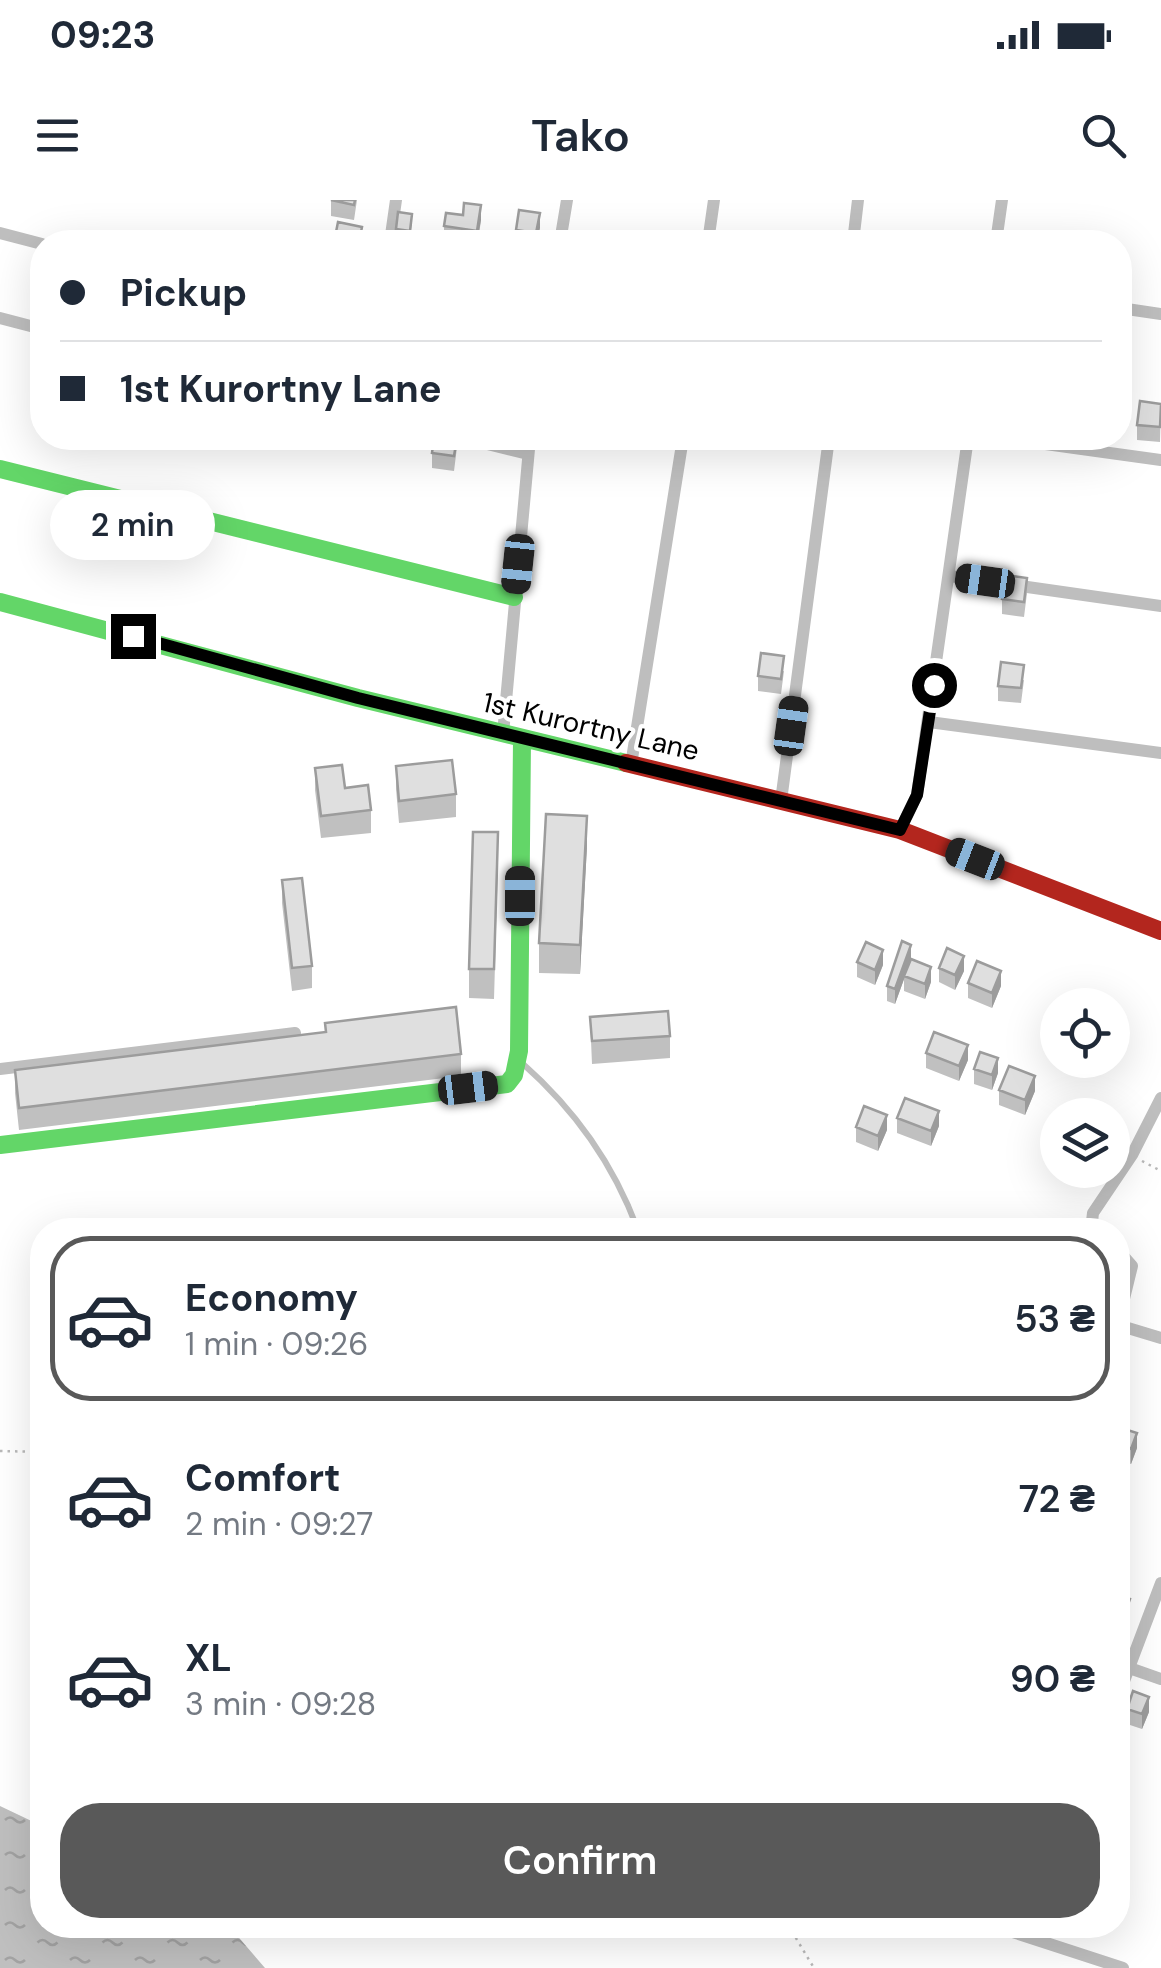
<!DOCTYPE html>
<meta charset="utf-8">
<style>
body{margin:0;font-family:"DM Sans",sans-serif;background:#f6f6f7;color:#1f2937;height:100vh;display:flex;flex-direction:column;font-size:38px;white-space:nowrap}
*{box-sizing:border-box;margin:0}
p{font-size:32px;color:#747a83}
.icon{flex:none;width:55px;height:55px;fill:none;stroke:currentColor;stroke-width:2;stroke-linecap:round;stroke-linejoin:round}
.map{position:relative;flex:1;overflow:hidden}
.panel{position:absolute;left:30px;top:1018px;width:1100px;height:720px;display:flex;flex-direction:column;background:#fff;border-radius:40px;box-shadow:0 10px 40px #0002}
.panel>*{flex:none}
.hud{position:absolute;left:30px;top:30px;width:1102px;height:220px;border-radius:40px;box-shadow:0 10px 40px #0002;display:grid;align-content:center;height:220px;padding:0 30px;background:#fff}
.controls{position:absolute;left:1040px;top:788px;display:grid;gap:20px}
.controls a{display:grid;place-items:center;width:90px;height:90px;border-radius:50%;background:#fff;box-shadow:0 10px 40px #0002;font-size:50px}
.end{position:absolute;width:45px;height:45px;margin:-22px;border:12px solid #000;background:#fff;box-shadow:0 0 0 5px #fff}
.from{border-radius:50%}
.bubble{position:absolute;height:70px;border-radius:35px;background:#fff;box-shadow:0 10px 40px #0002;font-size:32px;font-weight:600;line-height:70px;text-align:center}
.car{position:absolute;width:30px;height:60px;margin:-30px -15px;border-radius:12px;box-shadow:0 0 8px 2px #0007;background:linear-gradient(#222 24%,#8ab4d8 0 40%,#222 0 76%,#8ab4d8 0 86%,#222 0)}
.hud b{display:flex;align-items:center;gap:35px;height:95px;font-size:38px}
.hud b+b{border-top:2px solid #e0e1e3}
.hud i{width:25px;height:25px;background:#1f2937}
ul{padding:18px 0 0;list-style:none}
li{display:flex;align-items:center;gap:30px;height:165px;margin:0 20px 15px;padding:0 10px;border:5px solid transparent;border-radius:40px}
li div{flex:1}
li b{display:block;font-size:38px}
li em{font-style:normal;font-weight:600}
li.current{border-color:#595959}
li>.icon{width:90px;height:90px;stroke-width:1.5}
.cta{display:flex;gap:20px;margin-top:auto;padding:20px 30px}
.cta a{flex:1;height:115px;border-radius:40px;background:#595959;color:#fff;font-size:40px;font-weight:600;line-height:115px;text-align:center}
.status{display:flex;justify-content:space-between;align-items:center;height:70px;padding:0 50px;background:#fff;direction:ltr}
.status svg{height:28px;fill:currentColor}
header{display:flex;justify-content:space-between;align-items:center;height:130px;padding:0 30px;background:#fff;font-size:45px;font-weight:600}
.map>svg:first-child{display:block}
.water{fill:url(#water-ripples)}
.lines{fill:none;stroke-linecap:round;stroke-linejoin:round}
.path{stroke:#b9b9b9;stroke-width:2.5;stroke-dasharray:2.5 5;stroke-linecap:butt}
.lane{stroke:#bebebe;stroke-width:6}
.street{stroke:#bebebe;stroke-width:12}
.fast{stroke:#63d668;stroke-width:18}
.jam{stroke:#b3261e;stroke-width:18}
.wall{fill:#c0c0c0}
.shaded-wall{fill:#9c9c9c}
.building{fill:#dfdfdf;stroke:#9c9c9c;stroke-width:2.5}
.route{stroke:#000;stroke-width:12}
.labels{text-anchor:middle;stroke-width:8;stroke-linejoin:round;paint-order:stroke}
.street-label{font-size:28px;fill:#000;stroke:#fff}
</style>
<div class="status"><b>09:23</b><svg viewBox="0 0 49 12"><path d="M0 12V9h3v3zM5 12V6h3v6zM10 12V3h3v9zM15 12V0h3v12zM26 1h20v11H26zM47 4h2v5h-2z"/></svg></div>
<header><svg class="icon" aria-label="menu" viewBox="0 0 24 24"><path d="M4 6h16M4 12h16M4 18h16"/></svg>Tako<svg class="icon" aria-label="search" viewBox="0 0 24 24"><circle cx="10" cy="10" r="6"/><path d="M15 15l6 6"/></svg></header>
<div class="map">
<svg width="1161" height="1768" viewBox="0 0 1161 1768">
<defs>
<pattern id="water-ripples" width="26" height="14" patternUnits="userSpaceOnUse" patternTransform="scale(2.5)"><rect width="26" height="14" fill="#bfbfbf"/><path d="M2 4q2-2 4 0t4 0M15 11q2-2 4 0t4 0" fill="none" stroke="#a2a2a2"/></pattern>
</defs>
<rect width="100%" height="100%" fill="#fff"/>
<path class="water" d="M0,1606L42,1626V1725H228L265,1768H0Z"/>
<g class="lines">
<path class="path" d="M1142,961L1161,971
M0,1251L42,1252
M788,1725L814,1768"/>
<path class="lane" d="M522,863C575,910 613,963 638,1030"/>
<path class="street" d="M0,33L42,44
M390,42L396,0
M560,42L567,0
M708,42L714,0
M853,42L858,0
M996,42L1002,0
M1120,108L1161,114
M0,118L42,129
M463,238L528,254
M1002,238L1161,260
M950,376L1161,406
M929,522L1161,553
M503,534L530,238
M631,565L683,238
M781,601L829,238
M900,630L917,595L968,238
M0,869L295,833
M1091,1030L1093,1013L1132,955L1161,898
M1118,1050L1132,1066L1118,1123
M1118,1125L1161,1138
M1118,1464L1161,1479
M1118,1497L1161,1383
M991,1725L1123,1768"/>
<path class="fast" d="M0,269L514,397
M0,402L358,498L626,563
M0,945L507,884L514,875L519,851L522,540"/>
<path class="jam" d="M626,563L900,630L1161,731"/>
</g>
<path class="wall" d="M331,0H357L354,20L331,16Z
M463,15L481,20L478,42L444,41V26Z
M412,22L410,38L396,36V29Z
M540,28L537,42H516V30Z
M1161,204L1160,242L1137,240V225Z
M457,247L454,271L432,268V253Z
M1027,393L1024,417L1002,414V399Z
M784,471L781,494L758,491V476Z
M1024,480L1021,503L998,501V486Z
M396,566L456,594V617L399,623L396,589Z
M315,568L345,588L371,610V633L321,638L315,590Z
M587,646L580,774L539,773V743Z
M498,662L494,799L469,798V769Z
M282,680L312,766V788L292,791L282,703Z
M911,759L931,782L925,799L904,791V779L895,804L887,801V786Z
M857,762L883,765L875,785L857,777Z
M939,768L964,771L955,790L939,782Z
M968,783L1001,786L992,808L968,798Z
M590,817L670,836V858L592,864Z
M325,823L461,854V876L19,930L15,893V870L325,832Z
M926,853L968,860L959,881L926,868Z
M974,869L998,873L992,890L974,884Z
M999,890L1035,891L1025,915L999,905Z
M897,918L939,926L931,946L897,933Z
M856,927L887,930L878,951L856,942Z
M1118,1227L1137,1248L1131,1264L1118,1260Z
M1118,1394L1130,1414L1125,1428L1118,1426Z
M1127,1509L1149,1512L1142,1529L1127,1524Z"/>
<path class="shaded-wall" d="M481,5V20L477,42V31Z
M540,13V28L536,42V33Z
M587,616V646L580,774V745Z
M911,745V760L895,804V789Z
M883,750V765L875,785V770Z
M964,756V771L955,790V775Z
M931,767V782L925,799V784Z
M1001,771V786L992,808V793Z
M968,845V860L959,881V866Z
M998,858V873L992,890V875Z
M1035,876V891L1025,915V900Z
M939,911V926L931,946V931Z
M887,915V930L878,951V936Z
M1137,1233V1248L1131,1264V1249Z
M1130,1399V1414L1125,1428V1413Z
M1149,1497V1512L1142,1529V1514Z"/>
<path class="building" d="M331,0H355L354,5Z
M464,3L481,5L477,31L444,26L446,13L463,15Z
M519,10L540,13L536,33L516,30Z
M398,12L412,14L410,31L396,29Z
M338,22L362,27L359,42H334Z
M1140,201L1161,204L1160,227L1137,225Z
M434,238H457L454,256L432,253Z
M1004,375L1027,378L1024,402L1002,399Z
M761,453L784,456L781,479L758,476Z
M1001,462L1024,465L1021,488L998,486Z
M452,560L456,594L399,601L396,566Z
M342,565L345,588L368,585L371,610L321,616L315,568Z
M546,614L587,616L580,745L539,743Z
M473,632H498L494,769H469Z
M302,678L312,766L292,768L282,680Z
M902,741L911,745L895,789L887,786Z
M866,742L883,750L875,770L857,762Z
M947,748L964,756L955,775L939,768Z
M911,759L931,767L925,784L904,776Z
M977,761L1001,771L992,793L968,783Z
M456,807L461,854L19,908L15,870L326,832L325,823Z
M668,811L670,836L592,841L590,817Z
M934,832L968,845L959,866L926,853Z
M980,852L998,858L992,875L974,869Z
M1009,866L1035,876L1025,900L999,890Z
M905,898L939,911L931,931L897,918Z
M864,906L887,915L878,936L856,927Z
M1118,1227L1137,1233L1131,1249L1118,1245Z
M1118,1394L1130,1399L1125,1413L1118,1411Z
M1133,1491L1149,1497L1142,1514L1127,1509Z"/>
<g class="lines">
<path class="route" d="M133,436L358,498L900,630L917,595L934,485"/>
</g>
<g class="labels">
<g class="street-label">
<text transform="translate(591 526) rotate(13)" y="10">1st Kurortny Lane</text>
</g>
</g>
</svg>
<div class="controls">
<a><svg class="icon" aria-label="locate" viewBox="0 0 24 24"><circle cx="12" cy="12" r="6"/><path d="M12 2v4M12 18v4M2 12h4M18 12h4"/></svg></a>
<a><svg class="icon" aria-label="layers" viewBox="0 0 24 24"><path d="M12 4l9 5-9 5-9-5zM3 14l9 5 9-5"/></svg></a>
</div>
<i class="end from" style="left:934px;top:485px"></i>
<i class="end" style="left:133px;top:436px"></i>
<div class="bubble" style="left:50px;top:290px;width:165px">2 min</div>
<i class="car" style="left:518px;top:364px;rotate:186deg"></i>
<i class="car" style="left:985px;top:381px;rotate:278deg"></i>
<i class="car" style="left:791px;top:526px;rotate:8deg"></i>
<i class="car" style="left:975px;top:659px;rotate:291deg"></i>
<i class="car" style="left:520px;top:696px;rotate:0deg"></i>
<i class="car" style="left:468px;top:888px;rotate:83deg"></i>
<div class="hud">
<b><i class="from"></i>Pickup</b>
<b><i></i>1st Kurortny Lane</b>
</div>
<section class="panel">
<ul>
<li class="current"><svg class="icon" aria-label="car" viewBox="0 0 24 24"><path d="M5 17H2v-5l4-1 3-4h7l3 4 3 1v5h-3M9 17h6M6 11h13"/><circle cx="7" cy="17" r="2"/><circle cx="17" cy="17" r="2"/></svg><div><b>Economy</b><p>1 min · 09:26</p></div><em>53 ₴</em></li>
<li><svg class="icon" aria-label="car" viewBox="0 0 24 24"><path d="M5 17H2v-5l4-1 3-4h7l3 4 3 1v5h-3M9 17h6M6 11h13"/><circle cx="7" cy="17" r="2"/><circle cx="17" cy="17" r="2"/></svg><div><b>Comfort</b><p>2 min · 09:27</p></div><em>72 ₴</em></li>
<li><svg class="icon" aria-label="car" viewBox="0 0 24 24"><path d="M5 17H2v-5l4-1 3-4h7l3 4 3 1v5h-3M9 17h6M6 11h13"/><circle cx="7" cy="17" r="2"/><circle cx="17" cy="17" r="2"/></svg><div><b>XL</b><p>3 min · 09:28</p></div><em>90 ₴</em></li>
</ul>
<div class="cta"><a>Confirm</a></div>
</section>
</div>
